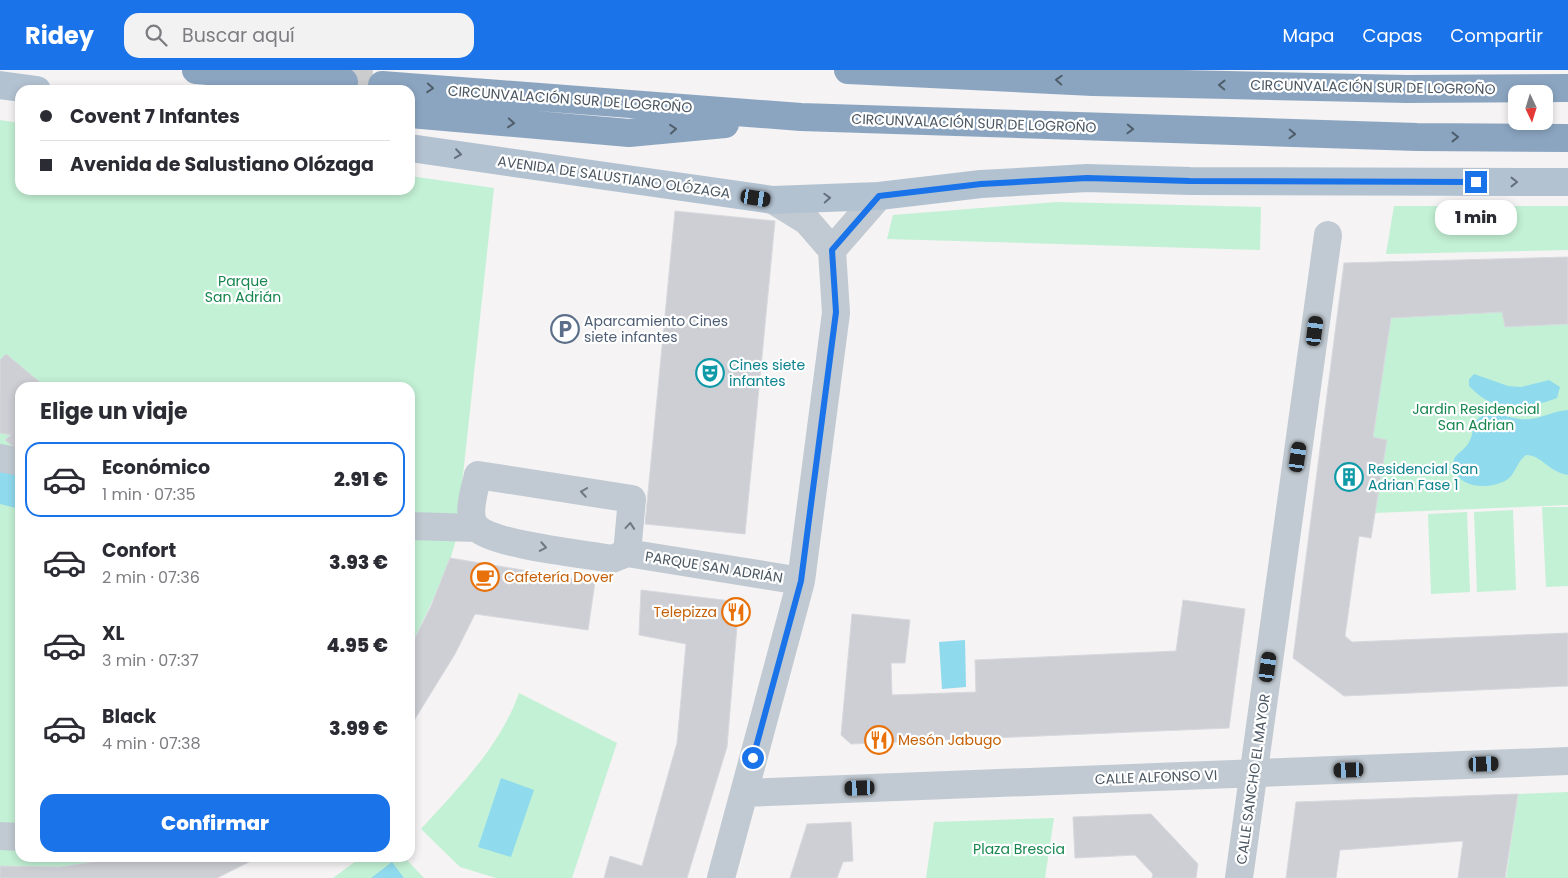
<!DOCTYPE html>
<html lang="es">
<meta charset="utf-8">
<style>
body{margin:0;font-family:Poppins,sans-serif;background:#f2f2f3;color:#2b2b33;height:100vh;display:flex;flex-direction:column;font-size:19px;white-space:nowrap}
*{box-sizing:border-box;margin:0}
p{font-size:16px;color:#7c7c81}
.icon{flex:none;width:28px;height:28px;fill:none;stroke:currentColor;stroke-width:2;stroke-linecap:round;stroke-linejoin:round}
.map{position:relative;flex:1;overflow:hidden}
.details{position:absolute;left:15px;top:312px;width:400px;height:480px;display:flex;flex-direction:column;background:#fff;border-radius:15px;box-shadow:0 2px 8px #0003}
.details>*{flex:none}
.hud{position:absolute;left:15px;top:15px;width:400px;height:110px;border-radius:15px;box-shadow:0 2px 8px #0003;display:grid;align-content:center;height:110px;padding:0 25px;background:#fff}
.needle{width:32px;rotate:176deg}
.fabs{position:absolute;left:1508px;top:15px;display:grid;gap:10px}
.fabs a{display:grid;place-items:center;width:45px;height:45px;border-radius:10px;background:#fff;box-shadow:0 2px 8px #0003;font-size:25px}
.end{position:absolute;width:22px;height:22px;margin:-11px;border:6px solid #1a73e8;background:#fff;box-shadow:0 0 0 2px #fff}
.from{border-radius:50%}
.bubble{position:absolute;height:35px;border-radius:15px;background:#fff;box-shadow:0 2px 8px #0003;font-size:16px;font-weight:800;line-height:35px;text-align:center}
.car{position:absolute;width:15px;height:30px;margin:-15px -8px;border-radius:6px;box-shadow:0 0 4px 1px #0007;background:linear-gradient(#222 24%,#8ab4d8 0 40%,#222 0 76%,#8ab4d8 0 86%,#222 0)}
.hud b{display:flex;align-items:center;gap:18px;height:48px;font-size:19px}
.hud b+b{border-top:1px solid #e1e1e2}
.hud i{width:12px;height:12px;background:#2b2b33}
ul{padding:0;list-style:none}
li{display:flex;align-items:center;gap:15px;height:75px;margin:0 10px 8px;padding:0 15px;border:2px solid transparent;border-radius:15px}
li div{flex:1}
li b{display:block;font-size:19px}
li em{font-style:normal;font-weight:800}
li.selected{border-color:#1a73e8}
li>.icon{width:45px;height:45px;stroke-width:1.5}
h2{padding:0 25px;font-size:22px;line-height:60px}
.button{display:flex;gap:10px;margin-top:auto;padding:10px 25px}
.button a{flex:1;height:58px;border-radius:15px;background:#1a73e8;color:#fff;font-size:20px;font-weight:800;line-height:58px;text-align:center}
header{display:flex;align-items:center;gap:30px;box-sizing:border-box;height:70px;padding:0 25px;background:#1a73e8;color:#fff}
header strong{font-size:24px}
nav{display:flex;gap:28px;margin-inline-start:auto;font-size:18px}
.search{width:350px;height:45px;background:#f2f2f3;display:flex;align-items:center;gap:12px;box-sizing:border-box;padding:0 18px;border-radius:15px;color:#7c7c81;font-size:19px}
.map>svg:first-child{display:block}
.green{fill:#c3f1d5}
.water{fill:#90daee}
.building{fill:#cdcfd5;stroke:#d7d9de}
.lines{fill:none;stroke-linecap:round;stroke-linejoin:round}
.highway-tunnel{stroke:#caccce;stroke-width:28;stroke-dasharray:28 14;stroke-linecap:butt}
.street{stroke:#c1cad2;stroke-width:28}
.primary{stroke:#b3c2d1;stroke-width:28}
.highway{stroke:#8ba5c1;stroke-width:28}
.oneway{stroke:#505e6b}
.oneway2{stroke:#64717d}
.oneway3{stroke:#6e7983}
.route{stroke:#1a73e8;stroke-width:6}
.labels{text-anchor:middle;stroke-width:4.5;stroke-linejoin:round;paint-order:stroke}
.street-label{font-size:14px;fill:#4a5661;stroke:#fff}
.park-label{font-size:14px;fill:#17864f;stroke:#fff}
.service-label{font-size:14px;fill:#4e5e75;stroke:#fff;text-anchor:start}
.culture-label{font-size:14px;fill:#0d838f;stroke:#fff;text-anchor:start}
.food-label{font-size:14px;fill:#c56008;stroke:#fff;text-anchor:start}
</style>
<header>
<strong>Ridey</strong>
<div class="search"><svg class="icon" aria-label="search" viewBox="0 0 24 24"><circle cx="10" cy="10" r="6"/><path d="M15 15l6 6"/></svg>Buscar aquí</div>
<nav><a>Mapa</a><a>Capas</a><a>Compartir</a></nav>
</header>
<div class="map">
<svg width="1568" height="808" viewBox="0 0 1568 808">
<rect width="100%" height="100%" fill="#f5f3f3"/>
<path class="green" d="M0,50L20,53V120H410V106L494,118L456,470L447,500L410,578V318H20V788H121L60,797L0,796Z
M1057,132L1261,137L1260,180L887,169L893,145Z
M1394,136H1568V180L1386,184Z
M1502,242L1505,257L1568,254V435L1375,443L1387,370L1373,367L1391,248Z
M1542,437H1568V516L1546,517Z
M1513,440L1516,520L1477,522L1474,442Z
M1467,442L1470,522L1431,524L1428,444Z
M519,623L617,673L572,808H496L460,797L421,759C458,718 500,677 519,623Z
M1568,722V808H1506L1518,724Z
M1054,748L1045,808H926L934,752Z
M360,788H405L424,808H333Z"/>
<path class="water" d="M1474,304L1508,316L1521,317L1549,310L1560,317L1557,328C1526,340 1494,344 1469,316V309Z
M1568,340V405C1548,402 1542,385 1526,385C1516,392 1516,405 1505,411C1489,419 1462,419 1454,400C1453,397 1453,393 1454,389C1457,383 1466,379 1469,372C1475,363 1471,351 1482,346C1493,340 1508,348 1520,349C1539,351 1551,341 1568,340Z
M0,397L20,401V439L0,434Z
M965,570L966,617L942,619L939,572Z
M501,708L534,720L511,787L478,777Z
M392,792L404,808H371Z"/>
<path class="building" d="M675,141L775,151L745,464L645,454Z
M1568,187V254L1505,257L1502,242L1391,248L1373,367L1387,370L1371,468L1359,466L1345,566L1352,572L1568,563V616L1344,626L1293,588L1344,193Z
M6,284L47,318H20V382L5,370L11,365L0,363V290Z
M450,488L595,512L588,560L475,544L455,584L410,657V578L431,536Z
M641,520L739,532L727,677L687,808H604L610,786L642,796L677,673L686,574L639,565Z
M1183,530L1245,539L1229,658L851,674L841,665L852,544L910,550L905,593H891L892,625L976,622L975,590L1176,581Z
M1518,724L1505,808H1458L1463,771L1340,780L1336,808H1286L1296,732Z
M1151,744L1198,794L1196,808H1152L1153,804L1135,785L1075,788L1073,747Z
M851,752L853,791L843,792L837,808H790L807,754Z
M121,788H257L217,808H0V796L60,797Z"/>
<g class="lines">
<path class="highway-tunnel" d="M344,12L382,15"/>
<path class="street" d="M832,180L879,126
M0,388L20,392
M410,456L477,458
M627,483L632,429L478,405C475,419 465,446 477,458C494,475 585,484 612,489L627,483L801,511
M744,723L1568,691
M0,766L20,767
M721,808L801,511L836,243L832,180L807,151L773,130
M1239,808L1328,165"/>
<path class="primary" d="M0,15L37,20
M410,78L773,130L879,126L981,114L1087,108L1190,111L1568,112"/>
<path class="highway" d="M196,0L344,12
M848,0L1093,12L1407,19L1568,18
M382,15L801,47L1417,67L1568,68
M410,44L629,63L725,54"/>
</g>
<defs><path id="oneway-chevron" d="M-2-3.5L2.5 0L-2 3.5" fill="none" stroke-width="1.6" stroke-linecap="round" stroke-linejoin="round" transform="scale(1.25)"/></defs>
<g class="oneway">
<use href="#oneway-chevron" transform="translate(1059 10) rotate(-177)"/>
<use href="#oneway-chevron" transform="translate(1222 15) rotate(-179)"/>
<use href="#oneway-chevron" transform="translate(430 18) rotate(4)"/>
<use href="#oneway-chevron" transform="translate(511 53) rotate(5)"/>
<use href="#oneway-chevron" transform="translate(673 59) rotate(-5)"/>
<use href="#oneway-chevron" transform="translate(1130 59) rotate(2)"/>
<use href="#oneway-chevron" transform="translate(1292 64) rotate(2)"/>
<use href="#oneway-chevron" transform="translate(1455 67)"/>
</g>
<g class="oneway2">
<use href="#oneway-chevron" transform="translate(458 84) rotate(8)"/>
<use href="#oneway-chevron" transform="translate(1514 112)"/>
<use href="#oneway-chevron" transform="translate(827 128) rotate(-3)"/>
</g>
<g class="oneway3">
<use href="#oneway-chevron" transform="translate(584 422) rotate(-171)"/>
<use href="#oneway-chevron" transform="translate(630 456) rotate(-85)"/>
<use href="#oneway-chevron" transform="translate(543 477) rotate(10)"/>
</g>
<g class="lines">
<path class="route" d="M753,688L801,511L836,242L832,180L879,126L981,114L1087,108L1190,111L1476,112"/>
</g>
<defs>
<symbol id="parking-ring" viewBox="-11 -11 22 22"><circle r="9.5" fill="#fff" stroke="#5c6f8a" stroke-width="1.5"/><path d="M-3.5-5.5H1a3.5 3.5 0 0 1 0 7H-1V5.5H-3.5ZM-1-3.4V-.6H.8a1.4 1.4 0 0 0 0-2.8Z" fill="#5c6f8a"/></symbol>
<symbol id="theatre-ring" viewBox="-11 -11 22 22"><circle r="9.5" fill="#fff" stroke="#0f9aa8" stroke-width="1.5"/><path d="M-5-5.5Q0-4 5-5.5V0Q5 5 0 6Q-5 5-5 0ZM-3.3-2.5H-1v1.5H-3.3ZM1-2.5H3.3v1.5H1ZM-2.8 1Q0 5.5 2.8 1Z" fill="#0f9aa8"/></symbol>
<symbol id="building-ring" viewBox="-11 -11 22 22"><circle r="9.5" fill="#fff" stroke="#0f9aa8" stroke-width="1.5"/><path d="M-4-6H4V6H1V3H-1V6H-4ZM-2.5-4.3h1.7v1.8h-1.7ZM.8-4.3h1.7v1.8H.8ZM-2.5-1h1.7V.8h-1.7ZM.8-1h1.7V.8H.8Z" fill="#0f9aa8"/></symbol>
<symbol id="cafe-ring" viewBox="-11 -11 22 22"><circle r="9.5" fill="#fff" stroke="#e8710a" stroke-width="1.5"/><path d="M-5.5-4.5H6V0H3Q3 3.5 0 3.5H-2.5Q-5.5 3.5-5.5 0ZM3-3.2v2h1.7v-2ZM-6 4.5H4V6H-6Z" fill="#e8710a"/></symbol>
<symbol id="restaurant-ring" viewBox="-11 -11 22 22"><circle r="9.5" fill="#fff" stroke="#e8710a" stroke-width="1.5"/><path d="M-5-6h1v4h1v-4h1v4h1v-4h1v5L-1.5 .5V6h-2V.5L-5-1ZM5-6V6H3V1.5H1.5Q1.5-4 5-6Z" fill="#e8710a"/></symbol>
</defs>
<g fill-rule="evenodd">
<use href="#parking-ring" x="549" y="243" width="32" height="32"/>
<use href="#theatre-ring" x="694" y="287" width="32" height="32"/>
<use href="#building-ring" x="1333" y="391" width="32" height="32"/>
<use href="#cafe-ring" x="469" y="491" width="32" height="32"/>
<use href="#restaurant-ring" x="720" y="526" width="32" height="32"/>
<use href="#restaurant-ring" x="863" y="654" width="32" height="32"/>
</g>
<g class="labels">
<g class="street-label">
<text transform="translate(1373 17) rotate(1)" y="5">CIRCUNVALACIÓN SUR DE LOGROÑO</text>
<text transform="translate(570 29) rotate(4)" y="5">CIRCUNVALACIÓN SUR DE LOGROÑO</text>
<text transform="translate(974 53) rotate(2)" y="5">CIRCUNVALACIÓN SUR DE LOGROÑO</text>
<text transform="translate(614 107) rotate(8)" y="5">AVENIDA DE SALUSTIANO OLÓZAGA</text>
<text transform="translate(714 497) rotate(9)" y="5">PARQUE SAN ADRIÁN</text>
<text transform="translate(1156 707) rotate(-2)" y="5">CALLE ALFONSO VI</text>
<text transform="translate(1253 709) rotate(-82)" y="5">CALLE SANCHO EL MAYOR</text>
</g>
<g class="park-label">
<text x="243" y="216">Parque<tspan x="243" dy="16">San Adrián</tspan></text>
<text x="1476" y="344">Jardin Residencial<tspan x="1476" dy="16">San Adrian</tspan></text>
<text x="1019" y="784">Plaza Brescia</text>
</g>
<g class="service-label">
<text x="584" y="256">Aparcamiento Cines<tspan x="584" dy="16">siete infantes</tspan></text>
</g>
<g class="culture-label">
<text x="729" y="300">Cines siete<tspan x="729" dy="16">infantes</tspan></text>
<text x="1368" y="404">Residencial San<tspan x="1368" dy="16">Adrian Fase 1</tspan></text>
</g>
<g class="food-label">
<text x="504" y="512">Cafetería Dover</text>
<text x="717" y="547" text-anchor="end">Telepizza</text>
<text x="898" y="675">Mesón Jabugo</text>
</g>
</g>
</svg>
<div class="fabs">
<a><svg class="needle" viewBox="-14 -14 28 28"><path d="M0-13l5 13h-10z" fill="#e53935"/><path d="M0 13l5-13h-10z" fill="#7c7c81"/></svg></a>
</div>
<i class="end from" style="left:753px;top:688px"></i>
<i class="end" style="left:1476px;top:112px"></i>
<div class="bubble" style="left:1435px;top:130px;width:82px">1 min</div>
<i class="car" style="left:756px;top:128px;rotate:99deg"></i>
<i class="car" style="left:1315px;top:261px;rotate:7deg"></i>
<i class="car" style="left:1298px;top:387px;rotate:8deg"></i>
<i class="car" style="left:1268px;top:597px;rotate:8deg"></i>
<i class="car" style="left:1484px;top:694px;rotate:88deg"></i>
<i class="car" style="left:1349px;top:700px;rotate:268deg"></i>
<i class="car" style="left:860px;top:718px;rotate:268deg"></i>
<div class="hud">
<b><i class="from"></i>Covent 7 Infantes</b>
<b><i></i>Avenida de Salustiano Olózaga</b>
</div>
<section class="details">
<h2>Elige un viaje</h2>
<ul>
<li class="selected"><svg class="icon" aria-label="car" viewBox="0 0 24 24"><path d="M5 17H2v-5l4-1 3-4h7l3 4 3 1v5h-3M9 17h6M6 11h13"/><circle cx="7" cy="17" r="2"/><circle cx="17" cy="17" r="2"/></svg><div><b>Económico</b><p>1 min · 07:35</p></div><em>2.91 €</em></li>
<li><svg class="icon" aria-label="car" viewBox="0 0 24 24"><path d="M5 17H2v-5l4-1 3-4h7l3 4 3 1v5h-3M9 17h6M6 11h13"/><circle cx="7" cy="17" r="2"/><circle cx="17" cy="17" r="2"/></svg><div><b>Confort</b><p>2 min · 07:36</p></div><em>3.93 €</em></li>
<li><svg class="icon" aria-label="car" viewBox="0 0 24 24"><path d="M5 17H2v-5l4-1 3-4h7l3 4 3 1v5h-3M9 17h6M6 11h13"/><circle cx="7" cy="17" r="2"/><circle cx="17" cy="17" r="2"/></svg><div><b>XL</b><p>3 min · 07:37</p></div><em>4.95 €</em></li>
<li><svg class="icon" aria-label="car" viewBox="0 0 24 24"><path d="M5 17H2v-5l4-1 3-4h7l3 4 3 1v5h-3M9 17h6M6 11h13"/><circle cx="7" cy="17" r="2"/><circle cx="17" cy="17" r="2"/></svg><div><b>Black</b><p>4 min · 07:38</p></div><em>3.99 €</em></li>
</ul>
<div class="button"><a>Confirmar</a></div>
</section>
</div>
